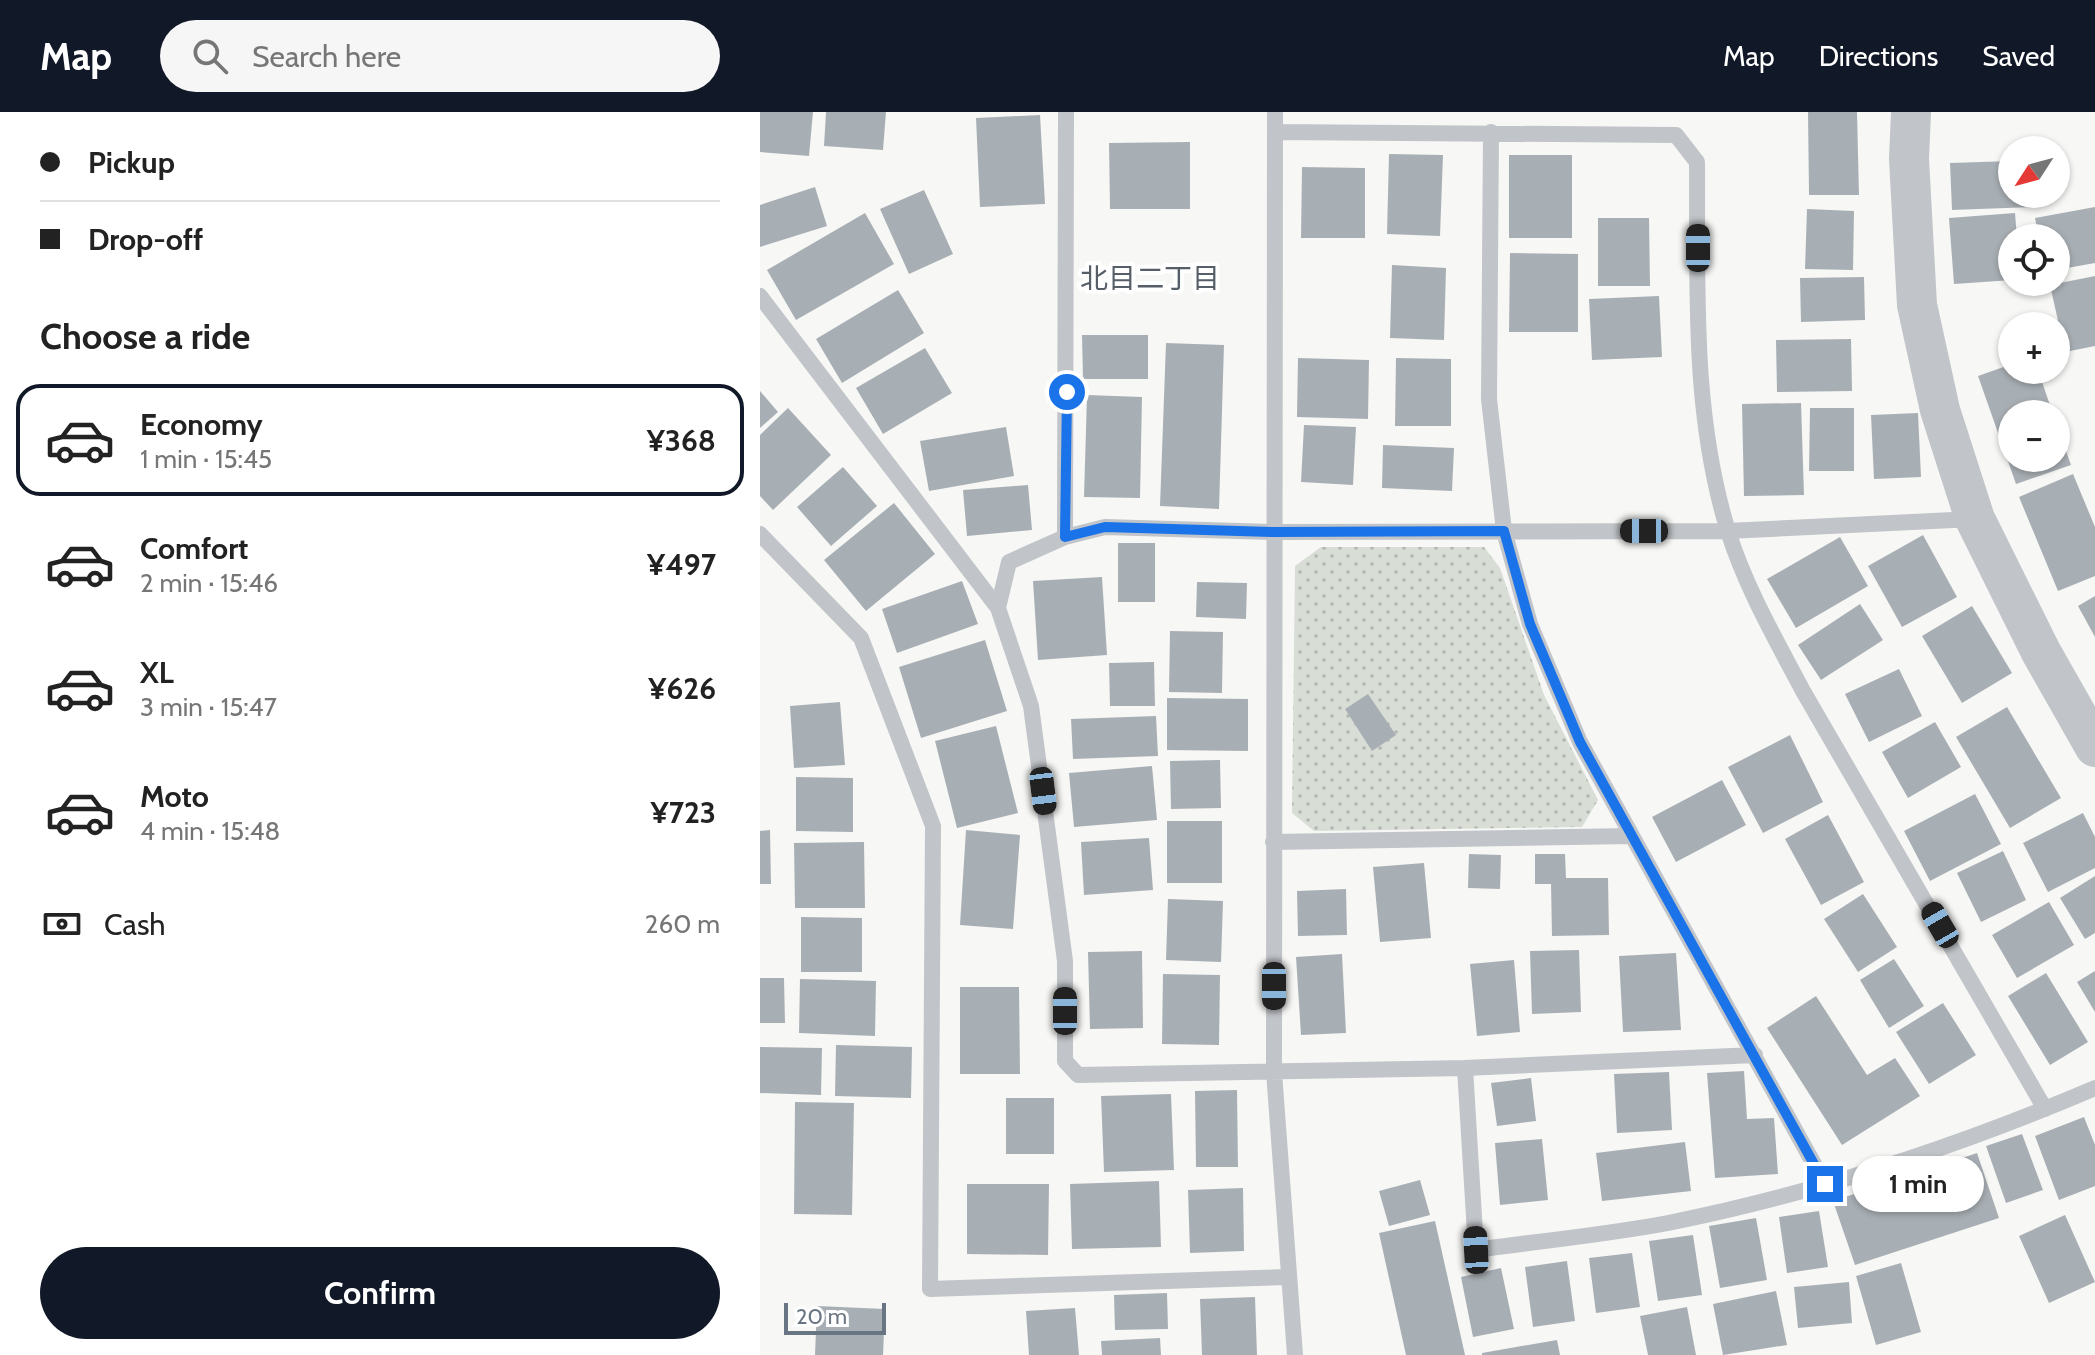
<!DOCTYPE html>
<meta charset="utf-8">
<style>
body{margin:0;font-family:Cabin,"Noto Sans JP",sans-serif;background:#f6f6f6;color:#222;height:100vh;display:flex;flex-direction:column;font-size:30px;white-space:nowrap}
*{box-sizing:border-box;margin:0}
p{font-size:26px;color:#767676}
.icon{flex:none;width:44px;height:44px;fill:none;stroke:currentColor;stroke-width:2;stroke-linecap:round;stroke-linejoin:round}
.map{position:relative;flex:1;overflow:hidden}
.side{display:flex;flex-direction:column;background:#fff;width:760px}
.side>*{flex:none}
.banner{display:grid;align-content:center;height:176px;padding:0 40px;background:#fff}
.needle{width:52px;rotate:234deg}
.tools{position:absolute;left:1238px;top:24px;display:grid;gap:16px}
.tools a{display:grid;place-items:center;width:72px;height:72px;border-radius:50%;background:#fff;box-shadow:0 2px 6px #0004;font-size:40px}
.scale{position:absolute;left:24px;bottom:20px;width:102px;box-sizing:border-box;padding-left:8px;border:4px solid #697582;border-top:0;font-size:22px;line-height:28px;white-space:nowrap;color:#697582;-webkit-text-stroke:6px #fff;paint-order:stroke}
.end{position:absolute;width:36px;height:36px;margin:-18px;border:10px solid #1a73e8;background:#fff;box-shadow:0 0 0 4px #fff}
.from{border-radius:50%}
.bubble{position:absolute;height:56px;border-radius:28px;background:#fff;box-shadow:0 2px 6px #0004;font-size:26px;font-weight:700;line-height:56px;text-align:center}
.car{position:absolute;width:24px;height:48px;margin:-24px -12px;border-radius:10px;box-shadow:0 0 6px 2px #0007;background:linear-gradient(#222 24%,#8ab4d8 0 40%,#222 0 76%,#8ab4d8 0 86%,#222 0)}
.banner b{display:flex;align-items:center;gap:28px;height:76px;font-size:30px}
.banner b+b{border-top:2px solid #e0e0e0}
.banner i{width:20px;height:20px;background:#222}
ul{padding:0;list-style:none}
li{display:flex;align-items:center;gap:24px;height:112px;margin:0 16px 12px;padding:0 24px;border:4px solid transparent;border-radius:24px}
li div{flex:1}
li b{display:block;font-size:30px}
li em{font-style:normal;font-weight:700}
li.active{border-color:#111827}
li>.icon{width:72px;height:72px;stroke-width:1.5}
h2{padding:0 40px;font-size:36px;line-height:96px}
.pay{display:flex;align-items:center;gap:20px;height:88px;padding:0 40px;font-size:30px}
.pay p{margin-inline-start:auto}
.action{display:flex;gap:16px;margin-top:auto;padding:16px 40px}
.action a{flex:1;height:92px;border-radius:48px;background:#111827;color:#fff;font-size:32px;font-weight:700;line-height:92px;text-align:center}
header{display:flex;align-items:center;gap:48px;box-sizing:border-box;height:112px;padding:0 40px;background:#111827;color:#fff}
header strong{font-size:38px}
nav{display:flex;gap:44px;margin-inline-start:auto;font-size:28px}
.search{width:560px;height:72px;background:#f6f6f6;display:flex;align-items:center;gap:20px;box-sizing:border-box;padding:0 28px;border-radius:44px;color:#767676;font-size:30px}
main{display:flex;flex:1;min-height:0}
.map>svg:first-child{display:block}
.grass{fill:url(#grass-dots)}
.building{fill:#a8afb4}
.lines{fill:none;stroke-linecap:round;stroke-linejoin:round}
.service{stroke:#c1c4c8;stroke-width:16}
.tertiary{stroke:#c1c4c8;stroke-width:40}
.route{stroke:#1a73e8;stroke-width:10}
.labels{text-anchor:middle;stroke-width:8;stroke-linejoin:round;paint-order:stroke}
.neighbourhood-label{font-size:28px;fill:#565e68;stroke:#fff}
</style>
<header>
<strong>Map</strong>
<div class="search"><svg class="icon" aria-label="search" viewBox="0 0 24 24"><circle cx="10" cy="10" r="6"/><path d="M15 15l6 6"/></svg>Search here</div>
<nav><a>Map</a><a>Directions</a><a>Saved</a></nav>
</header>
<main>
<section class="side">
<div class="banner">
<b><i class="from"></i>Pickup</b>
<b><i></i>Drop-off</b>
</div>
<h2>Choose a ride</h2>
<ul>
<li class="active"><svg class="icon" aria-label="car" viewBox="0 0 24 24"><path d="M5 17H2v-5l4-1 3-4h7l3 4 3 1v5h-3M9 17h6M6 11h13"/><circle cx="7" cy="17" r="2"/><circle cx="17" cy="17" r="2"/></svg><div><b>Economy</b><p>1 min · 15:45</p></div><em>¥368</em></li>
<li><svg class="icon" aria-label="car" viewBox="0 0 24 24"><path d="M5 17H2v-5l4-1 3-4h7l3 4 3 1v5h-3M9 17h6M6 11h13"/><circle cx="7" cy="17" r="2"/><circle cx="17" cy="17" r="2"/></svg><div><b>Comfort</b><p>2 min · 15:46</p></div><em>¥497</em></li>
<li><svg class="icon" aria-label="car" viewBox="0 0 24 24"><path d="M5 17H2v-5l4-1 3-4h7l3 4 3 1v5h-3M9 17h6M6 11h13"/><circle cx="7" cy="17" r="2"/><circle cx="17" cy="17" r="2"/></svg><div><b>XL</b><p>3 min · 15:47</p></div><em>¥626</em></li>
<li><svg class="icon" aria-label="car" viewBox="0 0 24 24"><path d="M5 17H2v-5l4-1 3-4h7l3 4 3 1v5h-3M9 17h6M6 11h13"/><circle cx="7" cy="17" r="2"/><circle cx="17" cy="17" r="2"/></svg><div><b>Moto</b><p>4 min · 15:48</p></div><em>¥723</em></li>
</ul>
<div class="pay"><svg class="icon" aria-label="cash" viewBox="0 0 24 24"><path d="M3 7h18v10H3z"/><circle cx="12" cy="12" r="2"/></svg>Cash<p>260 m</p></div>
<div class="action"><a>Confirm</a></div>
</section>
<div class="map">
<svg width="1335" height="1243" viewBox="0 0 1335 1243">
<defs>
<pattern id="grass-dots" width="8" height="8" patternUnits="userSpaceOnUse" patternTransform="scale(2)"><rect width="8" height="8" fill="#d8ddd6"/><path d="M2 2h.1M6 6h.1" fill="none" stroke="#b3b8b3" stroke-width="1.8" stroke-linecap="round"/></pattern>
</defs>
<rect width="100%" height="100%" fill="#f7f7f5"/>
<path class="grass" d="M561,435H724L740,456L784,583L838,688L822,715L554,719L532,701L535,454Z"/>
<path class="building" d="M0,0H53L49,44L0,40Z
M66,0H126L123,38L64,34Z
M1048,0H1097L1099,83H1049Z
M280,3L285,92L220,95L216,6Z
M430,30V97H350L349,31Z
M629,42L683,43L680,124L627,122Z
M749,43H812V126H749Z
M1252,49V82H1273V95L1192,98L1190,51Z
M542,55L605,56V126H541Z
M55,75L67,114L0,135V93Z
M164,78L193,142L149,162L120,97Z
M1335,95V151L1296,158V126H1279L1275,106Z
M1047,97L1094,99L1093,158L1045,157Z
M105,101L134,152L36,208L7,158Z
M1255,101L1257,126H1252V168L1194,172L1189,106Z
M838,106H889L890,174H838Z
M750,141L818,142V220H749Z
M632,153L686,156L684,228L630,226Z
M1335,164V234L1305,240L1290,173Z
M1104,165L1105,208L1041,210L1040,166Z
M138,178L164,221L82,271L56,227Z
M899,184L902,245L832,248L829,187Z
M322,223H388V267H323Z
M1091,227L1092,279L1017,280L1016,228Z
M406,231L464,233L459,397L400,394Z
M165,236L192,281L123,322L96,276Z
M538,246L609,248L608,307L537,305Z
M636,246L691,247V314H635Z
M1252,252V258H1278L1293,302H1252V346H1296V311L1311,353L1256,372L1218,264Z
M0,279L18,300L0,316Z
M327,283L382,285L380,386L324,385Z
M1041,291L1044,383L984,384L982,292Z
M28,296L71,343L13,398L0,384V323Z
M1050,296H1094V359H1049Z
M1158,301L1161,365L1114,367L1111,303Z
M544,313L596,315L593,373L541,370Z
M246,315L254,364L169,379L160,329Z
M623,333L694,336L692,379L622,376Z
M83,355L117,394L71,434L37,395Z
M1313,362L1335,415V464L1298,479L1259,385Z
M268,373L272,418L207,424L203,378Z
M134,391L175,442L106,499L64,448Z
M1163,423L1197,485L1142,515L1108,454Z
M1080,425L1108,474L1036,516L1007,467Z
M358,431H395V490H358Z
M342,465L347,543L278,548L273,469Z
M202,469L218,512L137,541L122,497Z
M437,470L487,471L486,507L436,505Z
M1335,484V525L1318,494Z
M1100,492L1123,528L1061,568L1038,533Z
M1212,494L1252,561L1202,591L1162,524Z
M410,519L463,520L462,581L409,580Z
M225,528L247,599L161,626L139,555Z
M394,550L395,594H350L349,551Z
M1139,557L1162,604L1109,630L1085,582Z
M608,582L636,623L612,639L585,597Z
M407,586L488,587V639L407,638Z
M80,590L85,653L34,656L30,594Z
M1247,595L1301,686L1250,716L1196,625Z
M396,604L398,644L313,647L311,607Z
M1175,610L1201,655L1148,686L1122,640Z
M236,614L258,701L197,716L175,629Z
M1030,623L1063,690L1003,721L968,655Z
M460,648L461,696L411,697L410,649Z
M392,654L397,708L314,715L309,661Z
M36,665L93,666V720L36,719Z
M962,668L986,713L916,750L892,705Z
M1215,682L1241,732L1170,769L1144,719Z
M1323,701L1335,725V756L1288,780L1263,731Z
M1068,703L1104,770L1061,793L1025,727Z
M407,709H462V771H407Z
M10,718L11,772H0V719Z
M206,718L260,723L253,817L200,813Z
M389,726L393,778L324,783L321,730Z
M104,730L105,796H35L34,731Z
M1243,739L1266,788L1221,810L1197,761Z
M709,742L741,743L740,777L708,776Z
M775,742H805L806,766H848L849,823L792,824L791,772H775Z
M664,751L671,826L620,830L613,755Z
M1335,764V821L1325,827L1300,786Z
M586,777L587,823L538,824L537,779Z
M1103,782L1137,835L1098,860L1064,807Z
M408,787L463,789L461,850L406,848Z
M1289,790L1314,833L1257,866L1232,823Z
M41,805L102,806V860H41Z
M819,838L821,900L772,902L770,839Z
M382,839L383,916L330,917L328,840Z
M916,841L921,918L863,920L859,844Z
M582,842L586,921L541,923L536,845Z
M1134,847L1164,894L1129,916L1100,868Z
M754,848L760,920L717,924L710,852Z
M1335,859V900L1317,870Z
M1286,861L1328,930L1290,953L1248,884Z
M403,862L460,863L459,933L402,932Z
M0,866H24L25,911H0Z
M40,867L116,869L115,924L39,921Z
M200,875H259L260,962H200Z
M1056,884L1107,963L1135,946L1160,984L1082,1033L1007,916Z
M1183,891L1216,943L1169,972L1136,920Z
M76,933L152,935L151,986L75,984Z
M0,935L62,936L61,983L0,981Z
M984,959L987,1007L1014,1006L1018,1062L955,1066L947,961Z
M909,960L912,1018L857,1021L854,962Z
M771,966L776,1009L737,1014L731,971Z
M477,978L478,1055H436L435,979Z
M411,982L414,1058L344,1060L341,984Z
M246,986H294V1042H246Z
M35,990L94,991L92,1103L34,1102Z
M1324,1005L1335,1033V1074L1299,1088L1275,1024Z
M1262,1022L1283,1078L1246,1091L1226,1034Z
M782,1027L788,1088L740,1093L735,1031Z
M925,1030L931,1079L842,1089L836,1041Z
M1217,1041L1239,1106L1095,1153L1073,1089Z
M660,1068L670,1103L629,1114L619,1079Z
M399,1069L401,1135L312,1137L310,1072Z
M207,1072H289L288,1143L207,1142Z
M483,1076L484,1139L430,1141L428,1078Z
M1059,1099L1068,1155L1027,1161L1019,1105Z
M1305,1103L1335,1170L1289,1191L1259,1124Z
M996,1106L1007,1168L960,1176L949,1114Z
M675,1109L705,1243H646L619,1121Z
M933,1123L942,1183L898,1189L889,1129Z
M872,1141L880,1195L836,1201L829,1146Z
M807,1149L815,1209L773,1215L765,1155Z
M1141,1151L1161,1220L1116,1233L1096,1164Z
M741,1156L754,1217L713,1225L701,1165Z
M1089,1170L1092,1211L1038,1216L1034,1175Z
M1016,1179L1027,1233L963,1243L953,1192Z
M407,1181L408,1217L355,1218L354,1183Z
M495,1185L497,1243H442L440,1187Z
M57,1194L125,1197L123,1243H55Z
M927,1195L936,1243H888L880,1204Z
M315,1196L319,1243H269L266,1199Z
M400,1226L401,1243H342L341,1229Z
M797,1228L800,1243H722V1241Z"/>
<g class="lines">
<path class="service" d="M515,0L514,960L535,1243
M515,20L916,23L937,50C938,173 931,299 968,419C985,474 1016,528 1043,579L1285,997
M731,20L729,287L744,419L770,512L820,630L1065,1072
M0,184L238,496L271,594L305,849V949L318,963L705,956L995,943
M0,422L101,526L173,714L170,1177L528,1165
M305,425L306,0
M238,496L249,450L305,425L345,415L512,420L968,419L1214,407
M513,730L872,724
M705,956L716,1138C779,1129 845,1123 908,1111C1053,1082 1199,1034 1335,976"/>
<path class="tertiary" d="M1151,0L1149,47L1157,193L1180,298L1215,407L1281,540L1335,635"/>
</g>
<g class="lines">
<path class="route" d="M307,280L305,425L345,415L512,420L744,419L770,512L820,630L1065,1072"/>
</g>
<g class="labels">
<g class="neighbourhood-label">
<text x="390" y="176">北目二丁目</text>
</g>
</g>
</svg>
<div class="tools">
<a><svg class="needle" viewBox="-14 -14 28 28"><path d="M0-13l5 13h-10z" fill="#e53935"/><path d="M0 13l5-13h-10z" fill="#767676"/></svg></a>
<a><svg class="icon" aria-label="locate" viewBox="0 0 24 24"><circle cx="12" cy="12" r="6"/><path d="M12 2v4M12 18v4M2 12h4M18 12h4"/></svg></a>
<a>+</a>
<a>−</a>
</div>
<div class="scale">20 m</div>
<i class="end from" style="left:307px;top:280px"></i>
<i class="end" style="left:1065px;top:1072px"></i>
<div class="bubble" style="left:1092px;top:1044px;width:132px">1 min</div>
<i class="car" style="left:938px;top:136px;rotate:0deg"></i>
<i class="car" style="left:884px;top:419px;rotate:270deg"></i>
<i class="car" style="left:283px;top:679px;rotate:173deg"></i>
<i class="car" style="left:1180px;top:813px;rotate:330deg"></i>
<i class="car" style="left:514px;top:874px;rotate:180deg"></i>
<i class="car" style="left:305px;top:899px;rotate:0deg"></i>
<i class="car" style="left:716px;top:1138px;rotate:357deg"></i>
</div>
</main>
